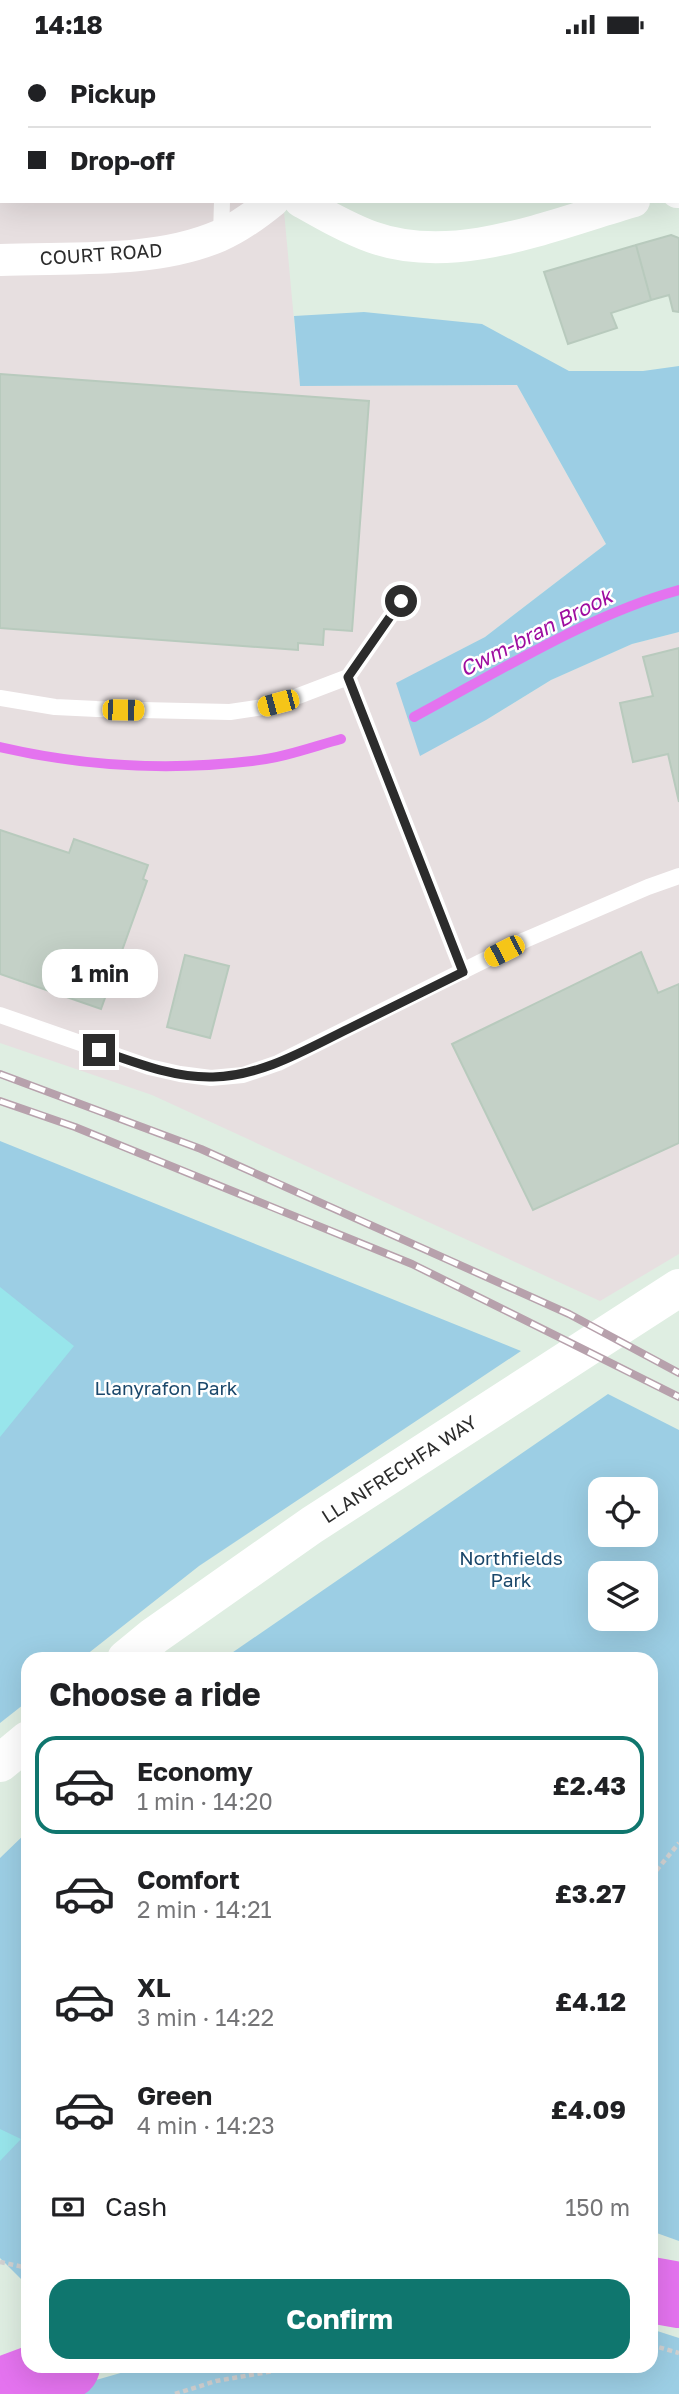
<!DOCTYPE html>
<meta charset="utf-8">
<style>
body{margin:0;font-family:"Golos Text",sans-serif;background:#f2f2f2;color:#202124;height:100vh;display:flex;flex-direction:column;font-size:26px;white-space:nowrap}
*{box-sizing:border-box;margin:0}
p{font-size:23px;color:#757577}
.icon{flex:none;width:38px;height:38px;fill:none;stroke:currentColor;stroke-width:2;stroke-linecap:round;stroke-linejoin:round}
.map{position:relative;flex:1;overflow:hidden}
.details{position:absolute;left:21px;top:1603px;width:637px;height:721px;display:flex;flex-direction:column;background:#fff;border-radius:21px;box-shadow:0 7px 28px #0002}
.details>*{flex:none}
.hud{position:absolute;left:0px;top:0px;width:679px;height:154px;box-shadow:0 7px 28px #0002;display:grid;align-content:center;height:154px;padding:0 28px;background:#fff}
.controls{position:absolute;left:588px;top:1428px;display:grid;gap:14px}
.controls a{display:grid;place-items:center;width:70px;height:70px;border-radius:14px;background:#fff;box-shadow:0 7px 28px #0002;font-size:35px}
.end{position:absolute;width:32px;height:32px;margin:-16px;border:9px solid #2c2c2c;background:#fff;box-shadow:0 0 0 4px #fff}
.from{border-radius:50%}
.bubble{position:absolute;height:49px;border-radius:21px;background:#fff;box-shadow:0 7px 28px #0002;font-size:23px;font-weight:700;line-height:49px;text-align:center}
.car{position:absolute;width:21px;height:42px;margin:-21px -10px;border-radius:9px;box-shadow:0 0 5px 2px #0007;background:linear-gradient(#f5c518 24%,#345 0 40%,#f5c518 0 76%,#345 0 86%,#f5c518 0)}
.hud b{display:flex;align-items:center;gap:24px;height:66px;font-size:26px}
.hud b+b{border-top:2px solid #e0e0e0}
.hud i{width:18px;height:18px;background:#202124}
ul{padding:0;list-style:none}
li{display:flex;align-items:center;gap:21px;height:98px;margin:0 14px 10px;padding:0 14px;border:4px solid transparent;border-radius:21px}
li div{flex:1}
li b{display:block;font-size:26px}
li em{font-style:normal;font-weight:700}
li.current{border-color:#0f766e}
li>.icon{width:63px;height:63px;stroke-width:1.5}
h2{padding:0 28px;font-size:32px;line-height:84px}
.pay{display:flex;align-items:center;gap:18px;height:77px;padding:0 28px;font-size:26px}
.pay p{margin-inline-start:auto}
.primary-button{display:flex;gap:14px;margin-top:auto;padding:14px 28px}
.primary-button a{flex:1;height:80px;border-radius:21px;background:#0f766e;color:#fff;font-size:28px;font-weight:700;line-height:80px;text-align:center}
.status{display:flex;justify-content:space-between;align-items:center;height:49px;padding:0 35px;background:#fff;direction:ltr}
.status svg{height:19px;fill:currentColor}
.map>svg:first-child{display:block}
.industrial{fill:#e7dfe0}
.green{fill:#9ccee4;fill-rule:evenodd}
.pitch{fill:#98e5eb}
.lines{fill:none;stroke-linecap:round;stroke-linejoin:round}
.stream{stroke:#e473ef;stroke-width:10}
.river{stroke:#e473ef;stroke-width:66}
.building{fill:#c4d1c7;stroke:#b8cabd;stroke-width:2}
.path{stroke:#d1d1d1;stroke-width:4.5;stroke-dasharray:5 3.5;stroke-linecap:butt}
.lane{stroke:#fff;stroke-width:16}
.street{stroke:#fff;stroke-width:32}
.secondary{stroke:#fff;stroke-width:38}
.rail-casing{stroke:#b7a1ac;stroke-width:8}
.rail{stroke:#fff;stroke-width:5;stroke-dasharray:16;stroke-linecap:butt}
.route{stroke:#2c2c2c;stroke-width:9}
.labels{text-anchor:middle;stroke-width:5;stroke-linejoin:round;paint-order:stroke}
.street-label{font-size:19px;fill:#2c2c2c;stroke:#fff}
.park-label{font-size:19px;fill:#1b486b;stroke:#fff}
.water-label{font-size:21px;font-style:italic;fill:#9e0da0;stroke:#fff}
</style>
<div class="status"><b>14:18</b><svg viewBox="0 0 49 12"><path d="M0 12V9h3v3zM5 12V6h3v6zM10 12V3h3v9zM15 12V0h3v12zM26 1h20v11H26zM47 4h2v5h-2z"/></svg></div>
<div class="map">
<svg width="679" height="2345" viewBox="0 0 679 2345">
<rect width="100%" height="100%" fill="#dfeee2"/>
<path class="industrial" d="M0,0H312L2,2V152H286L284,162L300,337L517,336L606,495L485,588L397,634L486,671L551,631L632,595L679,583V1205L600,1252L152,1046L0,994Z"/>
<path class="green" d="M364,263L482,275L569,322H643L679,317V583L632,595L551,631L486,671L420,707L396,634L485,588L606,495L517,336L300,337L294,267Z
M0,1092L521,1302L199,1517L81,1610H28V1652L0,1674Z
M608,1345L679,1381V2192L651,2182V1610H223ZM646,1440V1486H600V1440ZM600,1524H646V1570H600Z
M28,1782V2237L0,2209V1809Z
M651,2280L679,2289V2345H47L145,2317H651Z"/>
<path class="pitch" d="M0,1238L74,1297L0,1388Z
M0,2080L21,2090L0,2112Z"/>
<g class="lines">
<path class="stream" d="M414,668C498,623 588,566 679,541
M0,698C82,717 168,722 252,712C282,709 312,698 341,690"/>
<path class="river" d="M651,2241L679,2246
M0,2342L67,2317"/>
</g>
<path class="building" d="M671,186L679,189V263L673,262L669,246L651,251L636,196Z
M636,196L651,251L611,264L617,279L568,295L544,223Z
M0,325L369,352L352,582L324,580L323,596L298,594V601L0,579Z
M679,599V753L668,705L633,713L620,654L653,647L643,608Z
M0,781L69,804L74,790L148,816L143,830L147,832L101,960L0,925Z
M641,903L658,944L679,935V1094L533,1161L452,995Z
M185,906L229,917L210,989L167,978Z"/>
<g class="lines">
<path class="path" d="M677,86L679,87
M651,1828L679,1794
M0,2213L28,2219
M651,2296L679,2304
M175,2345L216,2332L302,2317"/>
<path class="lane" d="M216,0L217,2
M221,186L222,152
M348,628L463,923
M0,649L55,658L97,660L230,663L263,658L293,649L348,628L401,552
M0,966L149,1018L180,1025L211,1029L243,1026L278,1014L525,891L648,838L679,827"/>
<path class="street" d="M372,2L373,0
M677,143H679
M300,152C323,165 347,179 372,188C456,218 553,175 634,152
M0,211C69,208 154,215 219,187C238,179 257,165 273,152"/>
<path class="secondary" d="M601,0L605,2
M677,37L679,38
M126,1610L154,1587L312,1476L679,1239
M0,1714L28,1691"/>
<defs>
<path id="rail" d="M0,1025L201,1100L569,1265L679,1324
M0,1052L75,1078L412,1215L679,1348"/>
</defs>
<use href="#rail" class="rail-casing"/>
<use href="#rail" class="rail"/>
</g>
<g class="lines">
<path class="route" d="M99,1001C136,1014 174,1029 213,1028C262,1027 305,1001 348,980C386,961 425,942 463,923L348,628L401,552"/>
</g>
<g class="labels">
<g class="street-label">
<text transform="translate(101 205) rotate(-4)" y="7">COURT ROAD</text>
<text transform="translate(399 1420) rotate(-33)" y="7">LLANFRECHFA WAY</text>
</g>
<g class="park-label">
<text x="166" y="1346">Llanyrafon Park</text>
<text x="511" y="1516">Northfields<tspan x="511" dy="22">Park</tspan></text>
</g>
<g class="water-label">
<text transform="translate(536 584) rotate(-27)" y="7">Cwm-bran Brook</text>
</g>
</g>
</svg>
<div class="controls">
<a><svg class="icon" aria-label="locate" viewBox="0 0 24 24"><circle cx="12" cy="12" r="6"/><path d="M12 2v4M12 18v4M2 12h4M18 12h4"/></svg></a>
<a><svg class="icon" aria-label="layers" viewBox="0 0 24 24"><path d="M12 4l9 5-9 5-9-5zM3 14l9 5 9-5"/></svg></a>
</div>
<i class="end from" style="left:401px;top:552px"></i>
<i class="end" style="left:99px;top:1001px"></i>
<div class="bubble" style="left:42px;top:900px;width:116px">1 min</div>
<i class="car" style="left:278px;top:654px;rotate:255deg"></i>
<i class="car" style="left:123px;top:661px;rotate:91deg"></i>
<i class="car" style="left:504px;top:902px;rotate:243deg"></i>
<div class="hud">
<b><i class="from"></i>Pickup</b>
<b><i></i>Drop-off</b>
</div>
<section class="details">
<h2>Choose a ride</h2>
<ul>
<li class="current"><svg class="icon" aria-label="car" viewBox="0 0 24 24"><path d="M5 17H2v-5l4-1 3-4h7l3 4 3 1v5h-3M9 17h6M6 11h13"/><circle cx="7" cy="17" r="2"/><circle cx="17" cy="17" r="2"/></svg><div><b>Economy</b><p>1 min · 14:20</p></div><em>£2.43</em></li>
<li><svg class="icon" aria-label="car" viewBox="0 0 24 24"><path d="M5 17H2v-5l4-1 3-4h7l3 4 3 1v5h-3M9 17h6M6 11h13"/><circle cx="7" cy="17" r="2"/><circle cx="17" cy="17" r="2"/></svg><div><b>Comfort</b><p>2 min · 14:21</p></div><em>£3.27</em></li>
<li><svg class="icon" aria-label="car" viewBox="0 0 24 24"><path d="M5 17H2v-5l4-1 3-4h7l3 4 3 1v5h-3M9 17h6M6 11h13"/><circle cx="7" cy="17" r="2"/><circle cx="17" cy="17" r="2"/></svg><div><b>XL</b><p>3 min · 14:22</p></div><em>£4.12</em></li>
<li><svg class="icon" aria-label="car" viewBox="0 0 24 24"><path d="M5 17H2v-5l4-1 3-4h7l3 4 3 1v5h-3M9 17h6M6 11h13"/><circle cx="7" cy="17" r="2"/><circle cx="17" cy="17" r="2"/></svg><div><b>Green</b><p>4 min · 14:23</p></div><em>£4.09</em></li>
</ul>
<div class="pay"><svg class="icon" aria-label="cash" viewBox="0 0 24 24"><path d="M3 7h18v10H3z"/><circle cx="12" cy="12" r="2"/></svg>Cash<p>150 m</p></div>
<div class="primary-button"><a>Confirm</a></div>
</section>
</div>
